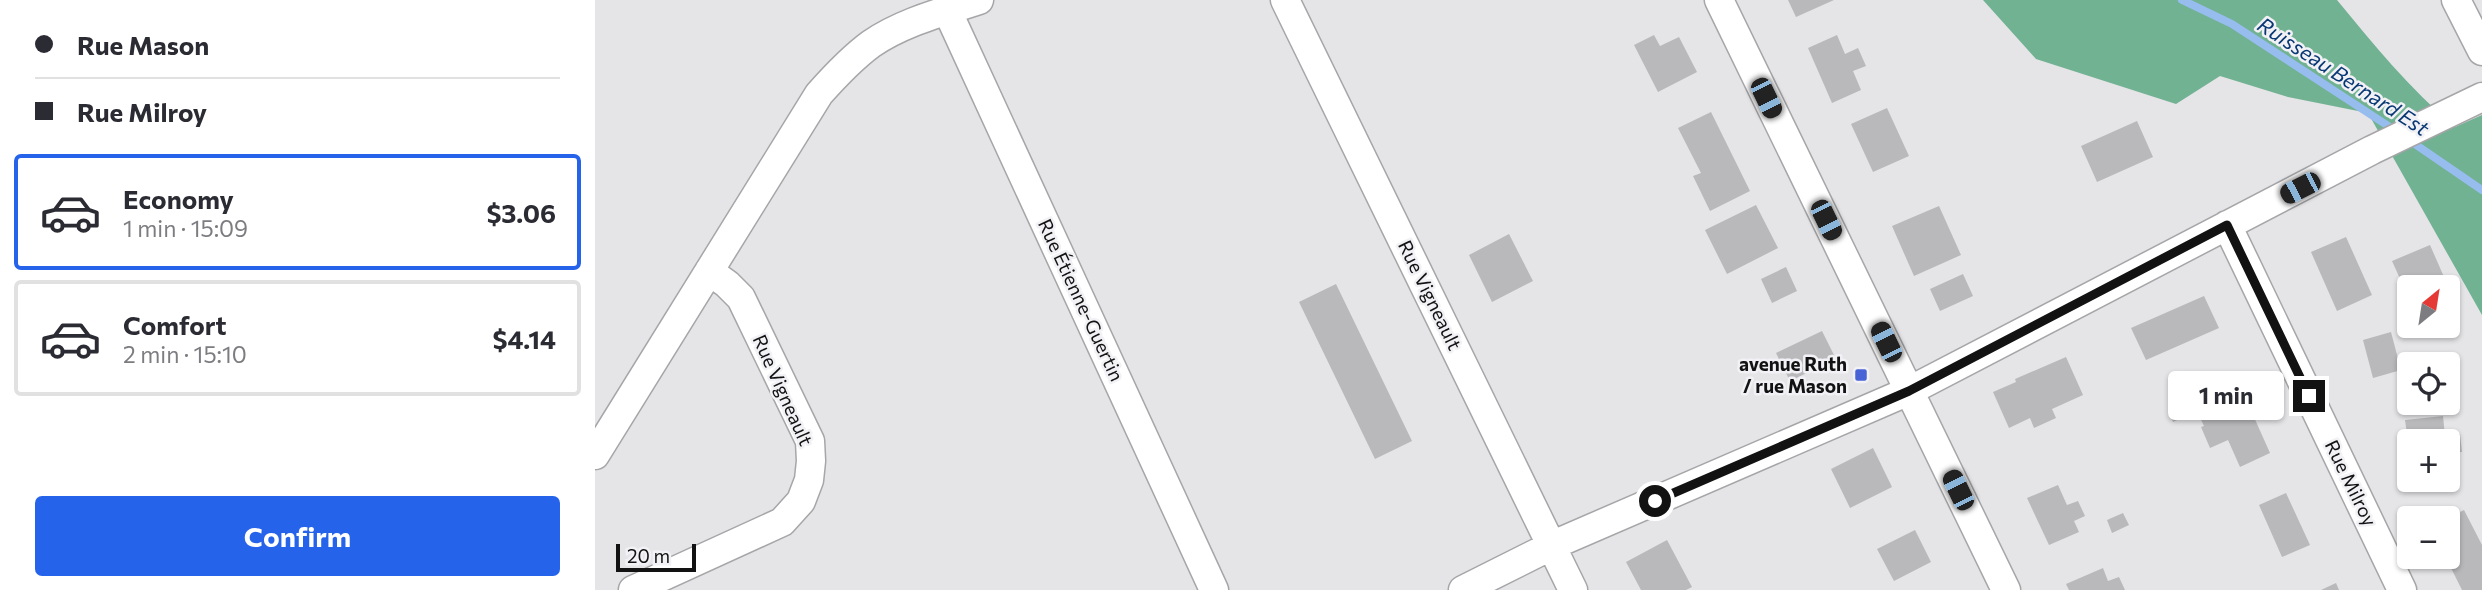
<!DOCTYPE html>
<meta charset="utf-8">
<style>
body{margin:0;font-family:Commissioner,sans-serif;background:#f2f2f3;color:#2b2b33;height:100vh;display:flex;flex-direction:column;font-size:26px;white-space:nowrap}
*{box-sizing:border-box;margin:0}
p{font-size:23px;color:#7c7c81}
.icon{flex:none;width:38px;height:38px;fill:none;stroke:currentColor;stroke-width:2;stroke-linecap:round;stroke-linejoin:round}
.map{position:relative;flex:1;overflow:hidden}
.details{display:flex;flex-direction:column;background:#fff;width:595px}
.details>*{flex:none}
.guide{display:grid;align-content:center;height:154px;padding:0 35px;background:#fff}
.needle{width:46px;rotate:30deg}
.fabs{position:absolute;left:1802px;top:275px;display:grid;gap:14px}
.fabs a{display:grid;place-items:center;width:63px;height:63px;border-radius:7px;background:#fff;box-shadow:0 2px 5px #0004;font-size:35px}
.scale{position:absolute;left:21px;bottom:18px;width:80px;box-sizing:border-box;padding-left:7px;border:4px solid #121213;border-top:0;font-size:19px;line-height:24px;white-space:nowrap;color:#121213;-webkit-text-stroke:5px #f2f1f5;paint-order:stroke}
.end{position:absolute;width:32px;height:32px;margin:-16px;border:9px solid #121213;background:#fff;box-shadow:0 0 0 4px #fff}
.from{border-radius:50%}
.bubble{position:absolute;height:49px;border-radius:7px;background:#fff;box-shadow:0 2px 5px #0004;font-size:23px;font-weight:700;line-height:49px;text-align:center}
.car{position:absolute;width:21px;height:42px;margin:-21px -10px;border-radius:9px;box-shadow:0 0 5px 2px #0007;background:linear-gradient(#222 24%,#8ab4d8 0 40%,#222 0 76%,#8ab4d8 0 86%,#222 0)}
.guide b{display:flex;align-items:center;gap:24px;height:66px;font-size:26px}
.guide b+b{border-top:2px solid #e1e1e2}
.guide i{width:18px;height:18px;background:#2b2b33}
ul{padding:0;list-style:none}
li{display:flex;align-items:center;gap:21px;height:116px;margin:0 14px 10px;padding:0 21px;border:4px solid #e1e1e2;border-radius:7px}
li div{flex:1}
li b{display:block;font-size:26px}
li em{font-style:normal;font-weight:700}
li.active{border-color:#2563eb}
li>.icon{width:63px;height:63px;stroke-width:1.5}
.primary-button{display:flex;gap:14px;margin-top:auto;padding:14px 35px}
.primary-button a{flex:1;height:80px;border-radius:7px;background:#2563eb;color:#fff;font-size:28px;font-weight:700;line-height:80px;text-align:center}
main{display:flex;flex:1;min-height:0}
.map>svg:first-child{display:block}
.forest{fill:#70b292}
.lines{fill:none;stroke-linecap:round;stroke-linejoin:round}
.stream{stroke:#97bcee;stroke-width:8}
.building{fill:#b9b8bb}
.street-casing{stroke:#a6a5a8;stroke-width:31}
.street{stroke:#fff;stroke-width:28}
.route{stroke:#121213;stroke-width:9}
.poi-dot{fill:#4763d6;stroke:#f2f1f5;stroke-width:2.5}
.labels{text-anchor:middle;stroke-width:5;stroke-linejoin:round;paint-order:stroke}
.street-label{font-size:19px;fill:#121213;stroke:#f2f1f5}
.poi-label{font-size:19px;font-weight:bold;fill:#121213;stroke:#f2f1f5;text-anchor:end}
.water-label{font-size:21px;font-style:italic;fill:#073873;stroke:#f2f1f5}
</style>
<main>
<section class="details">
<div class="guide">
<b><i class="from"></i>Rue Mason</b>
<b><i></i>Rue Milroy</b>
</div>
<ul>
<li class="active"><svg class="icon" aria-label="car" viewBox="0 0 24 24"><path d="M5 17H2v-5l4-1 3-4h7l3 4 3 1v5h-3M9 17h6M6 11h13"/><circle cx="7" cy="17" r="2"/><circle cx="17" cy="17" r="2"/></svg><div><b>Economy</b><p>1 min · 15:09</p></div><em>$3.06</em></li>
<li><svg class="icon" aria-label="car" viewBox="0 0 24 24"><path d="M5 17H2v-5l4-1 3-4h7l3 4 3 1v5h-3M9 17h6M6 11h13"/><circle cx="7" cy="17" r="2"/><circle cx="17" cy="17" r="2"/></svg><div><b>Comfort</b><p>2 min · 15:10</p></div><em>$4.14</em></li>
</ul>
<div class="primary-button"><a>Confirm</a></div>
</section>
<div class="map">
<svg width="1887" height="590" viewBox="0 0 1887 590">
<rect width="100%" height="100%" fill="#e5e4e7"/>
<path class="forest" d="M1388,0H1742C1779,45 1815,89 1860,127L1887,115V315L1773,113L1693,97L1625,76L1581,104L1441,59Z"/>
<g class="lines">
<path class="stream" d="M1587,0L1637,24L1801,131
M1814,140L1887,190"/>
</g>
<path class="building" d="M1193,0H1239L1201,17Z
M1059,35L1065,46L1084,37L1102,72L1063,92L1039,45Z
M1242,35L1250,54L1263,48L1271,66L1258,71L1266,90L1237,103L1213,48Z
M1292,108L1314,156L1278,172L1256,124Z
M1116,112L1155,191L1115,211L1098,176L1106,173L1083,128Z
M1542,121L1558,157L1502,182L1486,146Z
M1161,205L1183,248L1132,274L1110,230Z
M1344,206L1366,255L1319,276L1297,226Z
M914,234L938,281L897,302L874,255Z
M1751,237L1777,295L1742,311L1716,252Z
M1835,245L1849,277L1828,287H1815V293L1812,294L1797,261Z
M1191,267L1202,291L1177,303L1166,279Z
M1368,274L1378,296L1345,311L1335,289Z
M741,284L817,441L780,459L704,302Z
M1609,296L1624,328L1551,360L1536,328Z
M1227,331L1241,359L1195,381L1181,353Z
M1796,332L1806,370L1778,378L1768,340Z
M1471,357L1488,395L1457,409L1461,418L1439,428L1435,418L1414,428L1398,392L1421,382L1420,379Z
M1629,384L1641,412L1654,406L1675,453L1645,467L1633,440L1615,448L1606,427L1609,426L1596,399Z
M1591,401L1597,413L1578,422L1573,410Z
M1848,416L1850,436L1865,434L1867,452L1853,453V441H1813L1810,420Z
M1278,448L1297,487L1255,508L1236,469Z
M1463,485L1472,505L1483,501L1490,516L1479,521L1484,532L1454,545L1432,498Z
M1691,493L1715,545L1687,557L1664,505Z
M1869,510L1887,545V590H1867L1850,556H1853V518Z
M1528,513L1534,525L1517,533L1512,520Z
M1320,530L1336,562L1299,581L1282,549Z
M1072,540L1097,587L1091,590H1046L1031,562Z
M1508,568L1513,581L1524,577L1530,590H1474L1471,584Z
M1741,583L1744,590H1726Z"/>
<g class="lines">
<defs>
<path id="street" d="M690,0L978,590
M1124,0L1411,590
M1861,0L1887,51
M352,10L619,590
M1632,225L1807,590
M0,455L224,94C240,76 257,58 276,44C308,22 348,12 384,0
M38,590L187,522L206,501L214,480L216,461L215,441L146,298L132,284L114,271
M868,590L958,545L1314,391L1777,150L1887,97"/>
</defs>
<use href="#street" class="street-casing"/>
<use href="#street" class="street"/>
</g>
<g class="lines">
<path class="route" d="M1060,501L1314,391L1632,225L1714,396"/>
</g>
<rect class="poi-dot" x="1259" y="368" width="14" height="14" rx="3.5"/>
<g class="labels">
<g class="street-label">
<text transform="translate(835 295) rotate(64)" y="7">Rue Vigneault</text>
<text transform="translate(486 300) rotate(65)" y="7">Rue Étienne-Guertin</text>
<text transform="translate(188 390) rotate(66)" y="7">Rue Vigneault</text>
<text transform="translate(1756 483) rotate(64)" y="7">Rue Milroy</text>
</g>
<g class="poi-label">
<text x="1252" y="371">avenue Ruth<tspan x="1252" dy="22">/ rue Mason</tspan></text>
</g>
<g class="water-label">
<text transform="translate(1748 77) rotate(33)" y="7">Ruisseau Bernard Est</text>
</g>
</g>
</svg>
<div class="fabs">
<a><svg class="needle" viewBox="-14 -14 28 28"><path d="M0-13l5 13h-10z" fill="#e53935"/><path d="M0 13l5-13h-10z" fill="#7c7c81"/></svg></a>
<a><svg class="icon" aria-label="locate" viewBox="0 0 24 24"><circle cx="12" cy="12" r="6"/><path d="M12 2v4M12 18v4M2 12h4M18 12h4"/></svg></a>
<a>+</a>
<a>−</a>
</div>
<div class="scale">20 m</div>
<i class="end from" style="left:1060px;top:501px"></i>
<i class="end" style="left:1714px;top:396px"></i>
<div class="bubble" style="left:1573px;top:371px;width:116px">1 min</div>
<i class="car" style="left:1171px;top:98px;rotate:154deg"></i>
<i class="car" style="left:1705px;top:188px;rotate:243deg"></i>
<i class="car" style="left:1231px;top:220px;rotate:154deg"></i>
<i class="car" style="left:1291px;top:342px;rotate:334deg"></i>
<i class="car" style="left:1363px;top:490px;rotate:334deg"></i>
</div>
</main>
